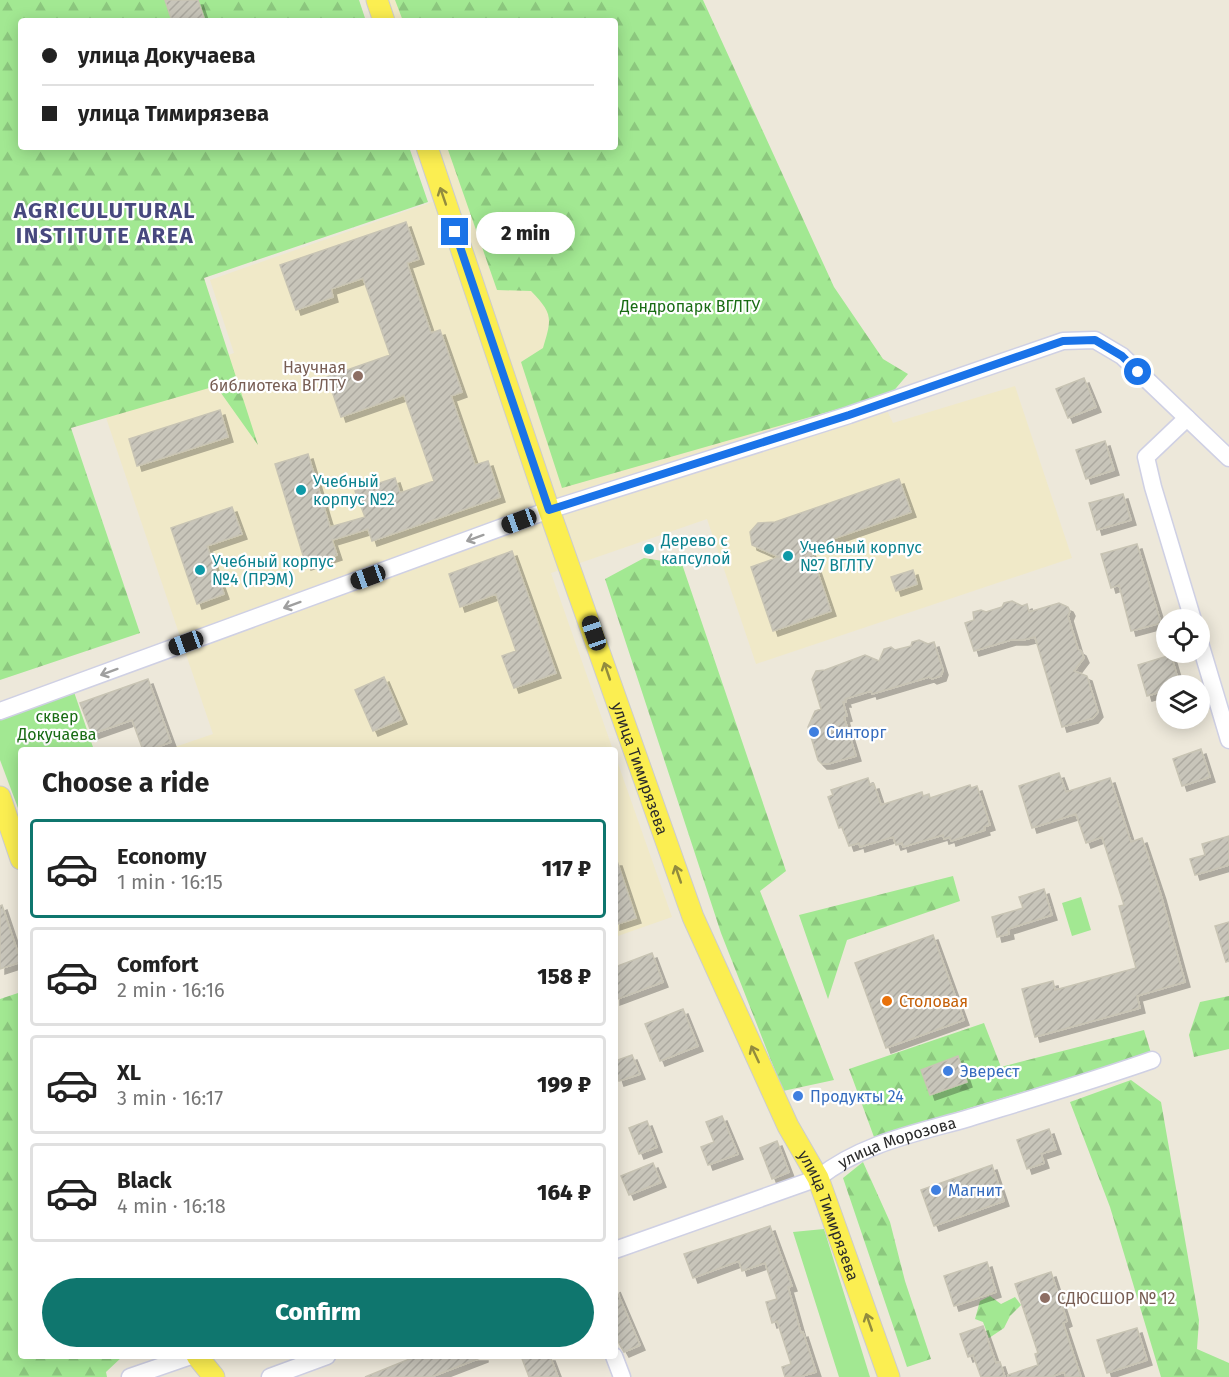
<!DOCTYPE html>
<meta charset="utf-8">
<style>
body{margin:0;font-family:"Fira Sans",sans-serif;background:#f6f6f6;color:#222;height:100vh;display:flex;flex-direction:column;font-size:22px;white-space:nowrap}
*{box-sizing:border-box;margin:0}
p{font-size:20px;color:#767676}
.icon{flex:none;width:33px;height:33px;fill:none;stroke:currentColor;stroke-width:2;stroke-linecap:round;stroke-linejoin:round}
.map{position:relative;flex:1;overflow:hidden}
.sheet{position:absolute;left:18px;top:747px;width:600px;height:612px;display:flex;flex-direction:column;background:#fff;border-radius:6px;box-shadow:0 3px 15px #0003}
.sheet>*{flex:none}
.hud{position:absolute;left:18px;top:18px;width:600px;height:132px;border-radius:6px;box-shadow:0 3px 15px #0003;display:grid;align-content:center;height:132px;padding:0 24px;background:#fff}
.tools{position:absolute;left:1156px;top:609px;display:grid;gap:12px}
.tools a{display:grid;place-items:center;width:54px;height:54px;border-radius:50%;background:#fff;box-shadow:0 3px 15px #0003;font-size:30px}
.end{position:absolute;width:27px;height:27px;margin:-14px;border:8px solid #1a73e8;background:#fff;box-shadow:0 0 0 3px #fff}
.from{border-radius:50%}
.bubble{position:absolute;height:42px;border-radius:21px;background:#fff;box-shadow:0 3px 15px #0003;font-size:20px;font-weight:800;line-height:42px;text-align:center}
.car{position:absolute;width:18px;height:36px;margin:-18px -9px;border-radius:8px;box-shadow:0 0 4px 2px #0007;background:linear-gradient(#222 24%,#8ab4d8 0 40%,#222 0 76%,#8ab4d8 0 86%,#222 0)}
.hud b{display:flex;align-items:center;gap:21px;height:57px;font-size:22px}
.hud b+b{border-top:2px solid #e0e0e0}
.hud i{width:15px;height:15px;background:#222}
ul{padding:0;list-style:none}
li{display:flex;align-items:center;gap:18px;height:99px;margin:0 12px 9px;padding:0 12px;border:3px solid #e0e0e0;border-radius:6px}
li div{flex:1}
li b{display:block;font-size:22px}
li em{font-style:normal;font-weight:800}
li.current{border-color:#0f766e}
li>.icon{width:54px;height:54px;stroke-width:1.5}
h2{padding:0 24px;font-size:27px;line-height:72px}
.action{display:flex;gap:12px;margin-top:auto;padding:12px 24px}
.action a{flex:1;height:69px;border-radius:36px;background:#0f766e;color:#fff;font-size:24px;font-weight:800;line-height:69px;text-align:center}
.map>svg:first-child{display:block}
.education{fill:#f0e9c8}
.green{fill:#a2e892}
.forest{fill:url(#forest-firs)}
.building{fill:url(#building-hatch);stroke:#c8c4b4;stroke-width:1.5;filter:url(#shadow)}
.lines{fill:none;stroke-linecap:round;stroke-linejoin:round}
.minor-casing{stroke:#cfd0e4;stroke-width:19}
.major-casing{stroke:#ccc;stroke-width:23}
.minor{stroke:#fff;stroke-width:16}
.major{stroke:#fbee51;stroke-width:21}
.oneway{stroke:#928c3e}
.oneway2{stroke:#9f9f9f}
.route{stroke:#1a73e8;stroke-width:8}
.education-dot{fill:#8d6e63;stroke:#fff;stroke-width:2}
.culture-dot{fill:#0f9aa8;stroke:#fff;stroke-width:2}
.shop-dot{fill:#3f7fe0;stroke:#fff;stroke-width:2}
.food-dot{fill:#e8710a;stroke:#fff;stroke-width:2}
.labels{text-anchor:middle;stroke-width:4.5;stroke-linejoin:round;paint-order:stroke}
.park-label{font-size:16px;fill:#196c14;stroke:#fff}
.education-label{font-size:16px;fill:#785e54;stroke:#fff;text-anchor:end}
.culture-label{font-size:16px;fill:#0d838f;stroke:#fff;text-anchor:start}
.shop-label{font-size:16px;fill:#366cbe;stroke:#fff;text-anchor:start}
.street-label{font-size:16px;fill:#2a2a2a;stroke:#fff}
.food-label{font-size:16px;fill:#c56008;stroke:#fff;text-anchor:start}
.district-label{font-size:22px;font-weight:bold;letter-spacing:1.5px;fill:#47487e;stroke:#fff}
</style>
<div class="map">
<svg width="1229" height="1377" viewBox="0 0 1229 1377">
<defs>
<pattern id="forest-firs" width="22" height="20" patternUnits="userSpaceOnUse" patternTransform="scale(1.5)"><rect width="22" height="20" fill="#a2e892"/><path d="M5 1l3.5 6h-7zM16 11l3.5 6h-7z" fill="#8cc77e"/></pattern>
<pattern id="building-hatch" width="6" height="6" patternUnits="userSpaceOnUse" patternTransform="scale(1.5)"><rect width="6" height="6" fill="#c8c5ba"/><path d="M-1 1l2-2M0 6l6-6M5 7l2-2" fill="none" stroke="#aca9a0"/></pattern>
<filter id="shadow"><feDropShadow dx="5" dy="5" stdDeviation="0" flood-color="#0004"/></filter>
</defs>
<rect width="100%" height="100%" fill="#ede8da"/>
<path class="education" d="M388,0H692L893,423L1015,386L1072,558L756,664L707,519L551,573L613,750H166L213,734L100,400L234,353L210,280L455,194L439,147H615V21H395Z
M615,755L672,917L615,937Z"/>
<path class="green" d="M74,692L94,750H21V816L0,760V718Z
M1081,897L1091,930L1072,936L1062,903Z
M824,1229L870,1377H839L793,1232Z"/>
<path class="forest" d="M0,0H359L366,21H21V147H409L428,202L204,278L258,445L216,386L71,428L140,633L0,680Z
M395,0H703L834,287L883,359L908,374L891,394L562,488L521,362L543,348C552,318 553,314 531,291L497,290L447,147H615V21H403Z
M644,558L682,564L786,871L760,891L834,1080L783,1091L721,933L605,579Z
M953,876L960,901L847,940L828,999L799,915Z
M21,992V1356H123L106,1372L107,1377H0V999Z
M1229,996V1049L1194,1057L1189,1035L1200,1002Z
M984,1023L1001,1067L1144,1030L1151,1053L874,1137L849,1069Z
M1131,1080L1161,1102L1199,1320L1197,1349L1229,1363V1377H1161L1110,1207L1070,1102Z
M863,1162L890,1222L905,1281L931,1359L907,1367L843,1178Z
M990,1296L1001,1304L1015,1297L1021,1305L1010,1316L1004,1328L989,1338L983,1322L975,1319L980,1301Z"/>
<path class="building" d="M165,0H198L205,21H172Z
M406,222L419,259L407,263L431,333L440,330L462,392L451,396L475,465L488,461L500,497L372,541L368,529L332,540L337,555L306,565L275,464L308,454L330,527L365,517L355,491L395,478L400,493L434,481L404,395L341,417L327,377L390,355L363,278L331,289L333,297L296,310L280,265Z
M1084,378L1096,407L1068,418L1056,389Z
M220,410L228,437L137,466L129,439Z
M1105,441L1114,470L1086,479L1076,450Z
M899,479L911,512L809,547L831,611L773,631L751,567L779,557L752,545L750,532L758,523L775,522Z
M1123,494L1131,520L1097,530L1089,503Z
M232,507L242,534L207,546L224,594L197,604L171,528Z
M1137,544L1161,623L1131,631L1119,585L1111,588L1101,554Z
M512,551L556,673L514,688L502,656L516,651L496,594L460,607L449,574Z
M913,570L917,584L896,591L891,577Z
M1012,601L1022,606L1027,604L1029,612L1059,603L1068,607L1070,611L1068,616L1078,649L1081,651L1084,658L1074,671L1087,676L1098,712L1093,718L1062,727L1035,637L1023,640H1011L974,651L965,623L974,620L973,612L981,610L986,612L1002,607L1004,603Z
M919,640L928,644L934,642L943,670L941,676L932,679L929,677L872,694L871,691L845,699L846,702H843L847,716L844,717L856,756L828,764H822L818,760L808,727L815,711L821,709L812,679L816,671L825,670L865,655L879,661L884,649L891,647L895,650L911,646L912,642Z
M1171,655L1180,686H1167V690L1147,696L1138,665Z
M384,677L402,719L373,731L355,690Z
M148,679L171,742L149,750H143L132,720L92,734L80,703Z
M1201,749L1210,777L1182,786L1173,759Z
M1059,773L1066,792L1110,778L1131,842L1142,838L1161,895L1185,982L1137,996L1140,1008L1035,1037L1022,989L1053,981L1055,990L1136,968L1119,906L1124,905L1102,837L1086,843L1076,814L1032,828L1019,786Z
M868,778L870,785L874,784L881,805L922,792L923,796L929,794L930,798L970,785L971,788L977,786L990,825L984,827L985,830L951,841L950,837L944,839L943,835L903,847L902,843L896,845L893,837L860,847L859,843L849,846L842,827L839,828L828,797L833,795L831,790Z
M1229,836V865L1195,875L1190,859L1205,855L1202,844Z
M615,861H617L636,918L615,925Z
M1044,889L1052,915L1008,929L1009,934L997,937L992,917L1023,908L1019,897Z
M2,905L21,962L0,969V906Z
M1229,922V961L1226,962L1215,926Z
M933,935L964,1020L886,1048L855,963Z
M652,953L663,982L615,1000V967Z
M683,1009L698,1046L660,1061L645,1024Z
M632,1055L640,1074L619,1081L615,1069V1061Z
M958,1056L967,1082L930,1095L921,1070Z
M722,1116L738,1154L708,1165L701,1147L714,1142L706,1122Z
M647,1121L657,1147L639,1154L629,1128Z
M1049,1129L1056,1149L1041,1154L1044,1163L1027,1169L1017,1140Z
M777,1141L789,1172L772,1179L760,1148Z
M653,1163L661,1182L629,1195L621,1176Z
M992,1165L1004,1201L934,1226L921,1190Z
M770,1226L792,1286L788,1287L801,1333L803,1332L816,1372L799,1377H785L782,1367L791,1364L777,1321L772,1323L766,1302L777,1299L765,1263L742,1271L739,1261L693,1278L684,1254Z
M987,1262L996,1292L954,1306L944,1276Z
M1051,1272L1067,1321L1063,1323L1081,1377H1066L1064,1372L1051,1377H1008V1375L1038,1365L1035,1354L1038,1353L1015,1284Z
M615,1287L640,1345L624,1352L615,1336Z
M983,1326L996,1363L1000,1362L1005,1377H981L973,1355L968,1357L960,1334Z
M1137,1328L1147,1360L1107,1373L1097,1340Z
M417,1356H483V1357L431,1377H365Z
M521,1356H550L558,1377H529Z"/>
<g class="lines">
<defs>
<g id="minor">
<path d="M1187,418L1146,457L1153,487L1193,620"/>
<path d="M1200,643L1229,740"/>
<path d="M0,711L549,510L849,415L1063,341L1095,340L1122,356L1229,458"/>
<path id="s1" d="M615,1250L818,1178C862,1143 917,1133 969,1118C1031,1099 1092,1081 1152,1060"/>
<path d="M614,1356L622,1377"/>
<path d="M130,1377L191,1356"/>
<path d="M270,1377L327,1356"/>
</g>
<g id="major">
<path d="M377,0L384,21"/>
<path id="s2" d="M427,147L549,510L693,917L788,1126L818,1178L889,1377"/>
<path d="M0,797L21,859"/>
<path d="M197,1356L214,1377"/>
</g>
</defs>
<use href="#minor" class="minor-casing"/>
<use href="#major" class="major-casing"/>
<use href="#minor" class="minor"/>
<use href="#major" class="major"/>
</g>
<defs><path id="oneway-shaft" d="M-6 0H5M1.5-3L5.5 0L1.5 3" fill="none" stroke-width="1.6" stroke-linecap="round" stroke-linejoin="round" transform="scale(1.5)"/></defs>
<g class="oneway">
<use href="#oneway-shaft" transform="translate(443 196) rotate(-109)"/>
<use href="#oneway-shaft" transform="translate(607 671) rotate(-109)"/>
<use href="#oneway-shaft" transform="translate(678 874) rotate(-109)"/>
<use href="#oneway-shaft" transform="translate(755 1054) rotate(-115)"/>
<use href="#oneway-shaft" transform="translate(869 1322) rotate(-109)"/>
</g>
<g class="oneway2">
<use href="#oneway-shaft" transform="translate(475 538) rotate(160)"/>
<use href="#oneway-shaft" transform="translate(292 605) rotate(160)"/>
<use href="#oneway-shaft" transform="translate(109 672) rotate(160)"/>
</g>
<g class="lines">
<path class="route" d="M455,232L549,510L849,415L1063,341L1095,340L1122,356L1138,372"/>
</g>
<g class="education-dot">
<circle cx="358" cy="376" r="6"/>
<circle cx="1045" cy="1298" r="6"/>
</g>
<g class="culture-dot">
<circle cx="301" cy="490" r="6"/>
<circle cx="649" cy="549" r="6"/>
<circle cx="788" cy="556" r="6"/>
<circle cx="200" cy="570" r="6"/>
</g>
<g class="shop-dot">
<circle cx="814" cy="732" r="6"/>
<circle cx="948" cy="1071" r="6"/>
<circle cx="798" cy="1096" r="6"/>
<circle cx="936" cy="1190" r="6"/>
</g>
<circle class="food-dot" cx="887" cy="1001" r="6"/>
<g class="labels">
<g class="park-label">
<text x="690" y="312">Дендропарк ВГЛТУ</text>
<text x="57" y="722">сквер<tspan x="57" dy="18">Докучаева</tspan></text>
</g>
<g class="education-label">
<text x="346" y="373">Научная<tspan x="346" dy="18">библиотека ВГЛТУ</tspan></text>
<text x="1057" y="1304" text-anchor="start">СДЮСШОР № 12</text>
</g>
<g class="culture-label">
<text x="313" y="487">Учебный<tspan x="313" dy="18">корпус №2</tspan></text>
<text x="661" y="546">Дерево с<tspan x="661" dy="18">капсулой</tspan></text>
<text x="800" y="553">Учебный корпус<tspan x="800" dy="18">№7 ВГЛТУ</tspan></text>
<text x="212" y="567">Учебный корпус<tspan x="212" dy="18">№4 (ПРЭМ)</tspan></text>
</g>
<g class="shop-label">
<text x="826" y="738">Синторг</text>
<text x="960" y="1077">Эверест</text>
<text x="810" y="1102">Продукты 24</text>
<text x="948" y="1196">Магнит</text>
</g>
<g class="street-label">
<text dy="6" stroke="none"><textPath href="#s2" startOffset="657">улица Тимирязева</textPath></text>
<text dy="6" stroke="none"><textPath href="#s1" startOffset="303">улица Морозова</textPath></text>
<text dy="6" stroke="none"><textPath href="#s2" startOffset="1143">улица Тимирязева</textPath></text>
</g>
<g class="food-label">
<text x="899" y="1007">Столовая</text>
</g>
<g class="district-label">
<text x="105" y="218">AGRICULUTURAL<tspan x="105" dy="25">INSTITUTE AREA</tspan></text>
</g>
</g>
</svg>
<div class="tools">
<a><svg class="icon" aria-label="locate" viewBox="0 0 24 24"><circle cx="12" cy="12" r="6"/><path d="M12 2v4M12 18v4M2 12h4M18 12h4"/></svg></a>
<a><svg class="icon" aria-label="layers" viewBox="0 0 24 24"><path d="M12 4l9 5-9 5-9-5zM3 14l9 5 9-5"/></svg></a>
</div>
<i class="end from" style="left:1138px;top:372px"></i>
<i class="end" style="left:455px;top:232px"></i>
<div class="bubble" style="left:476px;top:212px;width:99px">2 min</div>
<i class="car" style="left:519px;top:521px;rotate:250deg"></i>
<i class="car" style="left:368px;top:577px;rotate:250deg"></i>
<i class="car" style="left:594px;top:633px;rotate:341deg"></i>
<i class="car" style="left:186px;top:643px;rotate:250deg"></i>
<div class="hud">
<b><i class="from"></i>улица Докучаева</b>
<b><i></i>улица Тимирязева</b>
</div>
<section class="sheet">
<h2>Choose a ride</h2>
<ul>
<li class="current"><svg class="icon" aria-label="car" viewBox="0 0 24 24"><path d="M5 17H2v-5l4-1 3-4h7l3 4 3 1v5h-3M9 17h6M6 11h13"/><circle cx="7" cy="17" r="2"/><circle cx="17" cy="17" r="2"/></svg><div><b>Economy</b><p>1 min · 16:15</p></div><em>117 ₽</em></li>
<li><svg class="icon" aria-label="car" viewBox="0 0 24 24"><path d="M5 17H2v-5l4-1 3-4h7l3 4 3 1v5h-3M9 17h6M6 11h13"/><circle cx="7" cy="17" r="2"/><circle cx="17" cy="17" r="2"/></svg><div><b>Comfort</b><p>2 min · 16:16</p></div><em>158 ₽</em></li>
<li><svg class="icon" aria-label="car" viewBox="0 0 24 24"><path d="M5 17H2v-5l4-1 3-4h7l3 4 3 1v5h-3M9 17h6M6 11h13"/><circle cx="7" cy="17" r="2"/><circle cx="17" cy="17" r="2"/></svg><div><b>XL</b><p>3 min · 16:17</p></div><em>199 ₽</em></li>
<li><svg class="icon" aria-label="car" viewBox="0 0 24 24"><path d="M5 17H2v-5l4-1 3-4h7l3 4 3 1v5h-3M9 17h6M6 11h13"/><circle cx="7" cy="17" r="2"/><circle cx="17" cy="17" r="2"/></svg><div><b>Black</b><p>4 min · 16:18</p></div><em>164 ₽</em></li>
</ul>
<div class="action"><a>Confirm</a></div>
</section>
</div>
